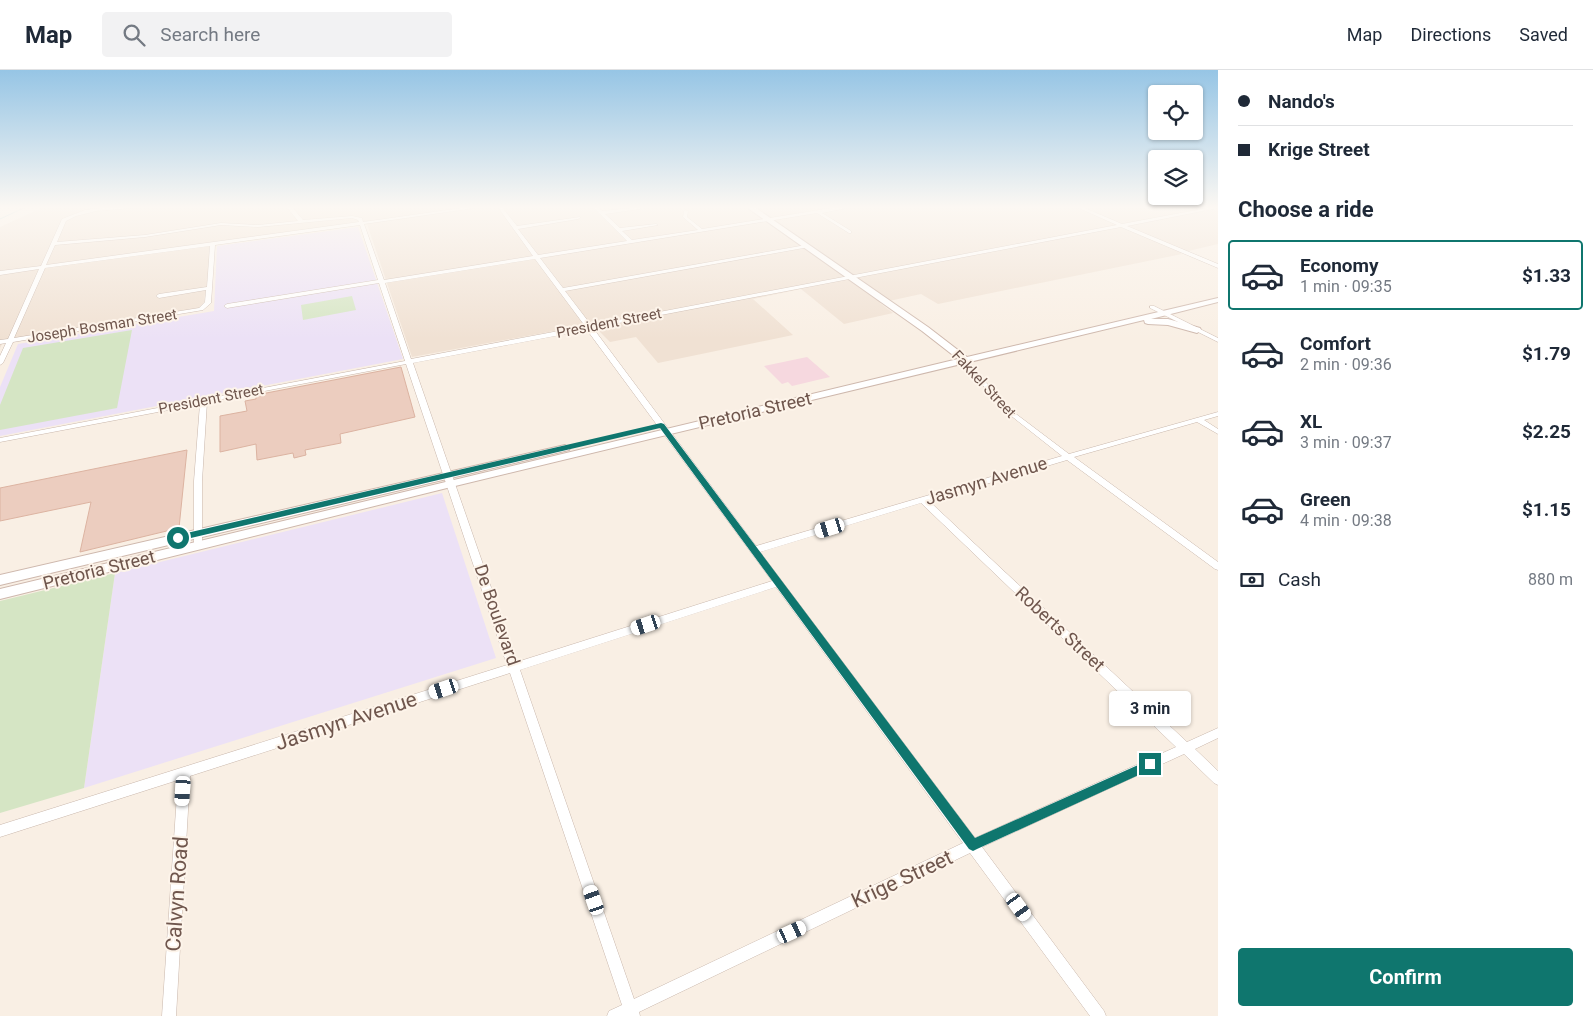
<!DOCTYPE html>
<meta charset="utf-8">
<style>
body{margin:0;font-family:Roboto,sans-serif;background:#f2f2f3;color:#1f2937;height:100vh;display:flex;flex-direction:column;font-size:19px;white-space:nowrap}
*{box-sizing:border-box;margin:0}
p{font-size:16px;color:#747a83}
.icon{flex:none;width:28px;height:28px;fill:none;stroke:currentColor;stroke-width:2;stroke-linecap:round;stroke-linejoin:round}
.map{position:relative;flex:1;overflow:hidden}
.details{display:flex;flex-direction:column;background:#fff;width:375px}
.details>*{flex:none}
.top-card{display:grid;align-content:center;height:110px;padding:0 20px;background:#fff}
.fabs{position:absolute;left:1148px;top:15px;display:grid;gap:10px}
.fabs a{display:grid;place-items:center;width:55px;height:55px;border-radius:5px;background:#fff;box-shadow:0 1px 4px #0004;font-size:25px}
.end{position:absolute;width:22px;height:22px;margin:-11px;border:6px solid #0f766e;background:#fff;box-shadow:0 0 0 2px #fff}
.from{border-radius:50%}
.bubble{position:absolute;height:35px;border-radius:5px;background:#fff;box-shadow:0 1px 4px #0004;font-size:16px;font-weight:700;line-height:35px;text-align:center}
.car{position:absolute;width:15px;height:30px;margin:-15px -8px;border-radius:6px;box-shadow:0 0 4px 1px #0007;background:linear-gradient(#fff 24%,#345 0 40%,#fff 0 76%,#345 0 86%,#fff 0)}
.top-card b{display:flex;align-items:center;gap:18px;height:48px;font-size:19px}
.top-card b+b{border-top:1px solid #e0e1e3}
.top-card i{width:12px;height:12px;background:#1f2937}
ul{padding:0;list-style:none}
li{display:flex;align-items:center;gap:15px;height:70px;margin:0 10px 8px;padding:0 10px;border:2px solid transparent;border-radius:5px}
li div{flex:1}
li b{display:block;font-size:19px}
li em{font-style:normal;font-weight:700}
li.on{border-color:#0f766e}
li>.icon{width:45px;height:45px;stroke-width:1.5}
h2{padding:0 20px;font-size:22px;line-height:60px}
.pay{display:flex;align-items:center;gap:12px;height:55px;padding:0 20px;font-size:19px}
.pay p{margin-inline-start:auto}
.button{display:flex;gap:10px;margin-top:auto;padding:10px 20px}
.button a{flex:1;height:58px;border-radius:5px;background:#0f766e;color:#fff;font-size:20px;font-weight:700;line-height:58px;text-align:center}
header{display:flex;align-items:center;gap:30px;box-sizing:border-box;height:70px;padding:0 25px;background:#fff;border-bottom:1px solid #e0e1e3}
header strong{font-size:24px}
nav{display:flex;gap:28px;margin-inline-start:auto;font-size:18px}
.search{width:350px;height:45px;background:#f2f2f3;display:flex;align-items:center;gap:12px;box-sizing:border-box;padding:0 18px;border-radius:5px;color:#747a83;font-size:19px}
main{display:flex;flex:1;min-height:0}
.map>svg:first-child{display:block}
.residential{fill:#f0e1d3}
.education{fill:#ece1f6}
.medical{fill:#f6d8df}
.green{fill:#d5e5c4}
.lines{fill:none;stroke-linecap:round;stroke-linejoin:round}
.stream{stroke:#a2ced1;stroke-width:1}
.building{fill:#eccdbf;stroke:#dcb3a1}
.street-casing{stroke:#c9b7ac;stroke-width:1}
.secondary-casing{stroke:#ceb8ad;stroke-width:2}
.street{fill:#fff;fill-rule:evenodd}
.secondary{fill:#fff;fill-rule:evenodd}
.route{fill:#0f766e}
.labels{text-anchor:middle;stroke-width:4;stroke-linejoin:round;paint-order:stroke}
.far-street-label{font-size:15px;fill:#6f564d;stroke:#fdf4ea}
.street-label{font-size:18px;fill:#6f564d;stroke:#fdf4ea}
.near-street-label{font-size:21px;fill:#6f564d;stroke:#fdf4ea}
</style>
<header>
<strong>Map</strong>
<div class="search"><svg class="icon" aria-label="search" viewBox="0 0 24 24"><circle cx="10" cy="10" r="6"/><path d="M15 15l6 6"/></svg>Search here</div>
<nav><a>Map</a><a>Directions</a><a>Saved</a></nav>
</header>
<main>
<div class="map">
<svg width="1218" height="946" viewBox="0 0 1218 946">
<rect width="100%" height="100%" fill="#f9efe4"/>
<path class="residential" d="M46,136H1218V174L1180,183L1182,184L938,234L921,224L880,233L893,243L844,254L801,219L753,229L793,265L658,293L636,267L610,272L592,254L412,287L366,151L213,172L203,238L4,270L0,278V157Z"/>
<path class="education" d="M358,157L403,289L0,366V317L18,274L214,241L217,176Z
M442,423L496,588L84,718L115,503Z"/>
<path class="medical" d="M807,287L830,307L792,316L788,312L782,314L764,296Z"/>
<path class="green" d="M352,226L356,240L303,250L301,235Z
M132,260L117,338L0,360V335L23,278Z
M115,503L84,718L0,743V531Z"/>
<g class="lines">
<path class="stream" d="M0,149L28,136"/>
</g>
<path class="building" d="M401,297L415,347L340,364L341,373L305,380L306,385L294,388L293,383L257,390L256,374L220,382V346L247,341L245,331L256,329V325Z
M187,380L179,458L80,482L91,432L0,451V418Z"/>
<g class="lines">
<defs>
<path id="street" d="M119,136H156L96,141L76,146L66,151L57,172L145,165L221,153L258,155L298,151L286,136H291L303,150L352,146L362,148L363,152L476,136H489L364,154L384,210L533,186L497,136H501L517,156L580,147V148L578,149L518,159L538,185L627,171L592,136H597L602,141L642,137L640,139L605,144L620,158L656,154L658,155L622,161L632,170L698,160L683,147L684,141L686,140L688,141L687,147L702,159L844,136H856L822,143L851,161V163H849L817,143L540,188L563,218L806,175L809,177L565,221L591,255L1117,155L1074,136H1080L1122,154L1218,136V138L1127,156L1218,194V198L1121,157L593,258L756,476L1062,386L1000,337L964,292V290H968L1004,335L1024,350L1069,384L1218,342V346L1204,350L1218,359V364L1197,352L1074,387L1218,492V500L1215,499L1067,390L929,431L1187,672L1218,658V668L1195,679L1218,701V715L1214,713L1184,684L982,777L1104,941L1106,946H1090L970,783L639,942L640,946H607L609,941L622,935L510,603L190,706L176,946H162L178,710L0,767V755L507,595L406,294L207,332L202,411V476L198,479L194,476V411L200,334L0,372V368L405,291L379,213L227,238L224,236L227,234L378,210L360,155L215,175L211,233L203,240L13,272L3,293L0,295V286L6,273L0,274V270L8,269L39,199L0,205V201L41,196L62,149L85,140ZM352,148L358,150L359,152L46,195L55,175L145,167L221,155L258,157ZM210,176L207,217L159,224L156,226L159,228L206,220L205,232L199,238L14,268L45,198ZM535,189L585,256L411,289L385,213ZM587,260L772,511L517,592L413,293ZM921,433L1176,677L975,768L760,482ZM776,517L963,773L634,929L520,600Z
M1150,236H1154L1218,268V272L1150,238Z"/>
<path id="secondary" d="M745,136H753L928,257L967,287L1218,228V232L1151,249H1168L1200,258L1201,260L1197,263L1168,255L1148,254L1145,253L1144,250L451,417L0,529V519L958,289L922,261Z
M565,375L570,378L569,380L0,515V505Z"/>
</defs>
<use href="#street" class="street-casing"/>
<use href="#secondary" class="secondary-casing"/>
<use href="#street" class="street"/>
<use href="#secondary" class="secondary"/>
</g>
<linearGradient id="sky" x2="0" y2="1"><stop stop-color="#96c5e5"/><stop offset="0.51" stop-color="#fcf8f3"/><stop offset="1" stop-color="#fcf8f3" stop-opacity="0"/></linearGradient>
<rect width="1218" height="269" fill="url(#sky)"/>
<path class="route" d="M661,353L664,354L975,768L1147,691H1154L1156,694L1154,698L977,779L973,781L969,779L660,358L178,471L174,468L178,465Z"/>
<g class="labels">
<g class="far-street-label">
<text transform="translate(609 253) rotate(-11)" y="5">President Street</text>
<text transform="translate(102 256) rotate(-9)" y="5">Joseph Bosman Street</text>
<text transform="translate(984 314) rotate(47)" y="5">Fakkel Street</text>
<text transform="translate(211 329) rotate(-11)" y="5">President Street</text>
</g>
<g class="street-label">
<text transform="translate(755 341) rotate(-13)" y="6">Pretoria Street</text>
<text transform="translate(986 411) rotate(-17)" y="6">Jasmyn Avenue</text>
<text transform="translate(99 500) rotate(-14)" y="6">Pretoria Street</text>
<text transform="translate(497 545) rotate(71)" y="6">De Boulevard</text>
<text transform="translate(1060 559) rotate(43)" y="6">Roberts Street</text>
</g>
<g class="near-street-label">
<text transform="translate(346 651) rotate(-18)" y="7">Jasmyn Avenue</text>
<text transform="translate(902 809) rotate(-25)" y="7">Krige Street</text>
<text transform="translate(177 824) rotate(-86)" y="7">Calvyn Road</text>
</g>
</g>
</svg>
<div class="fabs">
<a><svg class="icon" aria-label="locate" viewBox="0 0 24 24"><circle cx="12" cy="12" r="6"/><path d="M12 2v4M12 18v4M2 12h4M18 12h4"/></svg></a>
<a><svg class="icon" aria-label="layers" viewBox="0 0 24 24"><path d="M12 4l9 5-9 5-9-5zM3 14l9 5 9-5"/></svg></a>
</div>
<i class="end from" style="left:178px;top:468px"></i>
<i class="end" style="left:1150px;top:694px"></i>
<div class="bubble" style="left:1109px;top:621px;width:82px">3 min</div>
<i class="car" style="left:830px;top:458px;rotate:253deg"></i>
<i class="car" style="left:646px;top:555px;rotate:252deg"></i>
<i class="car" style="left:444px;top:619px;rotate:252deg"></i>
<i class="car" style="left:183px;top:721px;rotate:184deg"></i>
<i class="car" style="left:594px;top:830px;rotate:341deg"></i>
<i class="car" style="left:1019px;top:837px;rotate:144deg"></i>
<i class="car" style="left:792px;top:862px;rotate:65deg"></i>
</div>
<section class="details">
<div class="top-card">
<b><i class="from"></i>Nando's</b>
<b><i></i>Krige Street</b>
</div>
<h2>Choose a ride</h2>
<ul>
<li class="on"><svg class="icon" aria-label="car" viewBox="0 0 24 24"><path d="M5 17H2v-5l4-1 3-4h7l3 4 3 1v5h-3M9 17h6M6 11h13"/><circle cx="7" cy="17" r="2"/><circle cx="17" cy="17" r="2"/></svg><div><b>Economy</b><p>1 min · 09:35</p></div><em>$1.33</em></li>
<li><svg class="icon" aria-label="car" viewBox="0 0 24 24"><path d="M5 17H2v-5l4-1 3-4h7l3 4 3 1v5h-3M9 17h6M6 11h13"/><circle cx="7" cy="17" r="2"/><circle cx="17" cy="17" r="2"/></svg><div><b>Comfort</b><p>2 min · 09:36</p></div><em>$1.79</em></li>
<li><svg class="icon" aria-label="car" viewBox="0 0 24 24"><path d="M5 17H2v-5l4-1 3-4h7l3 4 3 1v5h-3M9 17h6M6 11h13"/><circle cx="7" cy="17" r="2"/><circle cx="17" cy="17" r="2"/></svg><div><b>XL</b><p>3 min · 09:37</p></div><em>$2.25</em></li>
<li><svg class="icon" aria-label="car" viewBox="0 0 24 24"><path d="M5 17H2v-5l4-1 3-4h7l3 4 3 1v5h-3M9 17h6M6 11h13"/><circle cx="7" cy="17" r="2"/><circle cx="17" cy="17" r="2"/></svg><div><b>Green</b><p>4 min · 09:38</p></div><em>$1.15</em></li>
</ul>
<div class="pay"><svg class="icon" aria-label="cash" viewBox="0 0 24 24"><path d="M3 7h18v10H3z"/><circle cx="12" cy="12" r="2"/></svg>Cash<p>880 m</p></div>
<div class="button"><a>Confirm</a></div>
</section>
</main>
